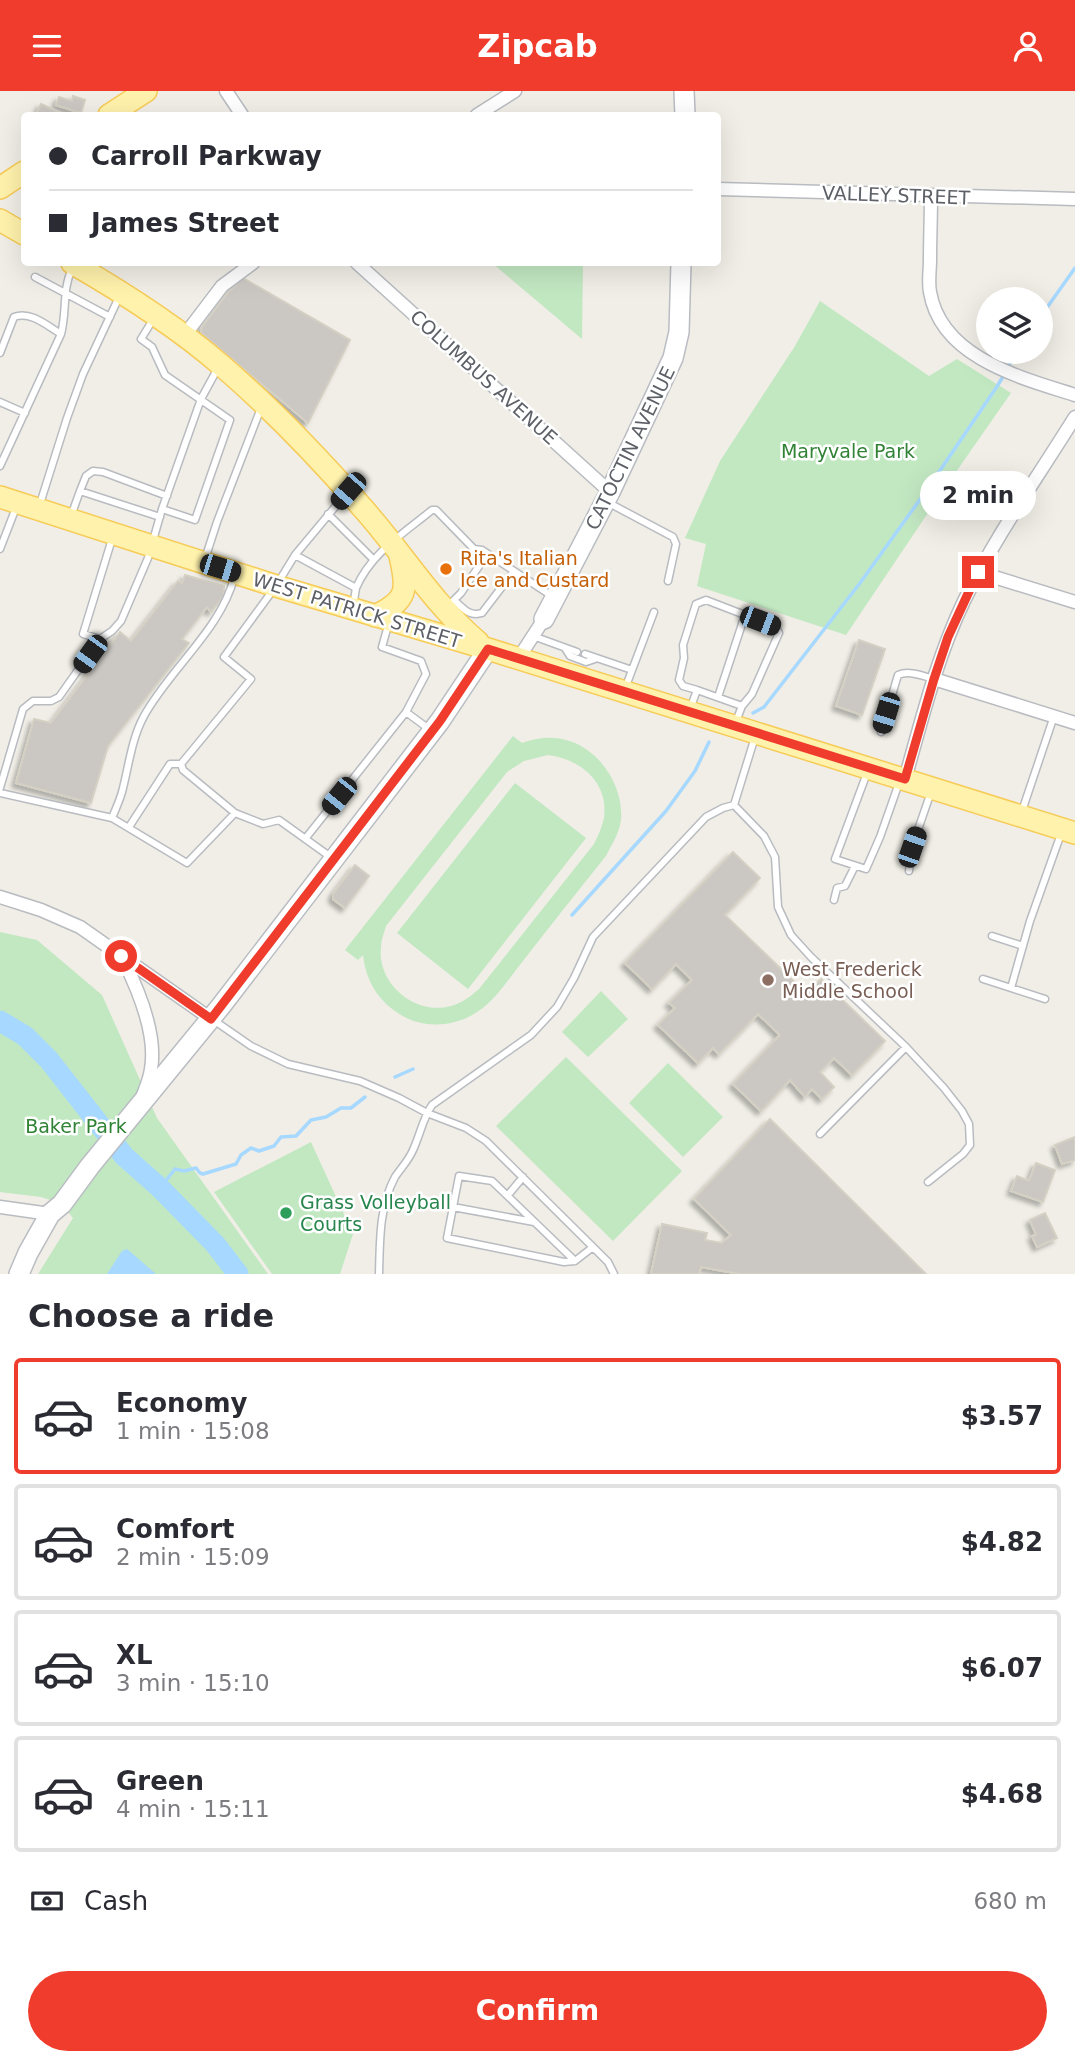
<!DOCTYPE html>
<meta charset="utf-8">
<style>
body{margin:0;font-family:"DejaVu Sans",sans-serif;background:#f2f2f3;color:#2b2b33;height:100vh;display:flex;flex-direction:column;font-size:26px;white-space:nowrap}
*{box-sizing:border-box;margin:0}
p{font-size:23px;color:#7c7c81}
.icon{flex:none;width:38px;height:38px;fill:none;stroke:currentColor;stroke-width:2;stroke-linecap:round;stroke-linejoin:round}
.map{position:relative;height:1183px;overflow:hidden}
.sheet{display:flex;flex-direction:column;background:#fff;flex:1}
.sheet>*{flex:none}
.hud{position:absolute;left:21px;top:21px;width:700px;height:154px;border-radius:7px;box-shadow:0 7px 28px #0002;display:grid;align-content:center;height:154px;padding:0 28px;background:#fff}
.tools{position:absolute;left:976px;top:196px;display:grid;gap:14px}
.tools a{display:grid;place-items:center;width:77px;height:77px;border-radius:50%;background:#fff;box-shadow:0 7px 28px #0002;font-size:35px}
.end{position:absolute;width:32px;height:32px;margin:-16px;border:9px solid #f03c2c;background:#fff;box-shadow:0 0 0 4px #fff}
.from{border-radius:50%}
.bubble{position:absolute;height:49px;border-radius:24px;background:#fff;box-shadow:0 7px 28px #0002;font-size:23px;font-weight:700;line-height:49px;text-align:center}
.car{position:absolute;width:21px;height:42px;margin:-21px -10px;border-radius:9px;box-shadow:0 0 5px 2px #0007;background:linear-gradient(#222 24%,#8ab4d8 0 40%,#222 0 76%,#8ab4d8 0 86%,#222 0)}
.hud b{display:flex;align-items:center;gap:24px;height:66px;font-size:26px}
.hud b+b{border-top:2px solid #e1e1e2}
.hud i{width:18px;height:18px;background:#2b2b33}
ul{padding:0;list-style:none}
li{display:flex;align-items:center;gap:21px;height:116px;margin:0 14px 10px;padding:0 14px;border:4px solid #e1e1e2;border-radius:7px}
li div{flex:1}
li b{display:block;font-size:26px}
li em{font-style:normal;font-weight:700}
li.selected{border-color:#f03c2c}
li>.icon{width:63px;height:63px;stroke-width:1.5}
h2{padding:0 28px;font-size:32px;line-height:84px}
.pay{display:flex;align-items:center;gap:18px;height:77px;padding:0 28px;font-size:26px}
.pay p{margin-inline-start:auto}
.action{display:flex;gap:14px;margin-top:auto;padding:14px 28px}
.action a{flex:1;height:80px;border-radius:42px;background:#f03c2c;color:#fff;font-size:28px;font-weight:700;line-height:80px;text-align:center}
header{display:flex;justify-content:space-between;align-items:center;height:91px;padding:0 28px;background:#f03c2c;color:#fff;font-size:32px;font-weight:700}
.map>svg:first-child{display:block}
.green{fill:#c2e8c2;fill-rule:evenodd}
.water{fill:#a7d8ff}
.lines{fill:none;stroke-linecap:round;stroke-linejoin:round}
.stream{stroke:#a7d8ff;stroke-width:3.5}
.river{stroke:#a7d8ff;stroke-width:21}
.building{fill:#cbc8c3;stroke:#d5d0c4;stroke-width:2;filter:url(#shadow)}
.lane-casing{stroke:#b8bbc0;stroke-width:9}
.street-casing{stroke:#b8bbc0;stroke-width:15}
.secondary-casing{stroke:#b9bcc2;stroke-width:22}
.primary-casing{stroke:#f7cb58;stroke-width:24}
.lane{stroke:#fff;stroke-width:6}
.street{stroke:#fff;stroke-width:12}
.secondary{stroke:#fff;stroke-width:19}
.primary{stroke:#fff2ac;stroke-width:21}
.route{stroke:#f03c2c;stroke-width:9}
.food-dot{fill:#e8710a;stroke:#fff;stroke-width:2.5}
.education-dot{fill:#8d6e63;stroke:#fff;stroke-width:2.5}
.leisure-dot{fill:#2e9e5b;stroke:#fff;stroke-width:2.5}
.labels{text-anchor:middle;stroke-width:5;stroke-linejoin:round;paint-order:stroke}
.street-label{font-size:19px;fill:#5d6167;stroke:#fff}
.park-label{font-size:19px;fill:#308235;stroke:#fff}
.food-label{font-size:19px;fill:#c56008;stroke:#fff;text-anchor:start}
.education-label{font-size:19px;fill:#785e54;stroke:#fff;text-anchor:start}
.leisure-label{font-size:19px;fill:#27864d;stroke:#fff;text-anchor:start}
</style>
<header><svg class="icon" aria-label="menu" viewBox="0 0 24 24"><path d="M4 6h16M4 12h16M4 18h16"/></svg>Zipcab<svg class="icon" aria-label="person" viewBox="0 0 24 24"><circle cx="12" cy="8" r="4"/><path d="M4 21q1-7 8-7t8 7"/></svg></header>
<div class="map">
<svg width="1075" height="1183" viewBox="0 0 1075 1183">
<defs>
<filter id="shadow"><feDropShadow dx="-4" dy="4" stdDeviation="2" flood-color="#0004"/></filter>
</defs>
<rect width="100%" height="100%" fill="#f0eee6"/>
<path class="green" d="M492,172H583L582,248Z
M820,210L929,285L957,268L1011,302L942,401L846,544L697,495L706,453L685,447L720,370L795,255Z
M513,645L522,652C536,647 551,645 566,649C599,657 624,695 621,729C619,743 612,753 606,765C578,800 550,835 523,870C509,887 496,909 477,921C455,936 424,938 401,924C378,910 366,890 363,864L358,869L345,859ZM548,664C580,668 609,691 604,727C602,736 598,745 594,753L479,898C471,905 462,912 451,915C416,925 377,893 381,857C381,849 384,842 386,835L507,681L524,670Z
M515,692L586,747L468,898L397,842Z
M0,841L37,849L102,904L157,1027L268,1183H38L73,1127L60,1112L41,1106L0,1101Z
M601,900L628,928L588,966L562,941Z
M566,966L682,1080L613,1150L496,1035Z
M668,972L723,1026L683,1066L629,1012Z
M311,1051L353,1143L340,1183H272L214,1101Z"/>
<path class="water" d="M127,1158L156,1183H107L122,1160Z"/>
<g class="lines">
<path class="stream" d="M1041,225L1075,177
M1007,277L1017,261
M753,622L764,616L860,492L924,403L996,297L1004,284
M572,824L666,720L695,680L709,651
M395,986L413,978
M160,1097L175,1078L184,1080L196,1077L200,1082L203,1083L236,1073L241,1064L251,1057L259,1060L274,1055L281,1046L296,1045L311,1029L326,1026L341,1017H351L365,1006"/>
<path class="river" d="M0,930L25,945L49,969L124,1065L160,1097L215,1153L238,1183"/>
</g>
<path class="building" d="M73,5L85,9L81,22L56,14L59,6L72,10Z
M41,13L65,24H36Z
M243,187L350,249L308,332L201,242L202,236L229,200Z
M185,484L224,495V505L211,521L207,516L182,548L189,552L108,655L91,712L16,692L34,628L51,632L120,541L131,550L178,490L182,492Z
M859,549L885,558L862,624L836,615Z
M733,761L760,787L725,824L807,903L821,888L885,950L852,984L834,967L820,981L834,996L822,1008L812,998L805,1006L790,989L761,1020L733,993L780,944L758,923L719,963L713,957L698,972L658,934L675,917L669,912L692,889L676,873L652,898L625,872Z
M355,774L369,785L345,817L333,808V803Z
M770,1028L926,1183H740L701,1176L699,1183H651L662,1133L707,1142L705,1149L722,1152L731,1144L694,1108Z
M1075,1046V1069L1062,1073L1055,1054Z
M1036,1072L1055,1079L1043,1111L1011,1100L1017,1085L1029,1090Z
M1045,1122L1057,1147L1037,1156L1032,1145L1036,1144L1030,1129Z"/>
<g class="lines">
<defs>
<path id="lane" d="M35,186L110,226
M154,227L141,248L152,256L165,284L230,329L195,429L162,418
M0,262L14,226C31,220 46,234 61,243
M0,311L25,322
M0,375L61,243C67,221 62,198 72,178
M80,400L86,385L93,380L103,381L167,405
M607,411L673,446L676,453L668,490
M39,416L67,327L83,283L120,204
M328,423L373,468
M71,425L80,400L160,426
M112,448L83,543L100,548L112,540L121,530L148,467L162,418L201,308L219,275
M0,458L17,414
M295,464L356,497L353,516
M205,468L217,431L261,317
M356,497C371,462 404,442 432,419H436L474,458L482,459L552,505
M454,509C463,517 469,526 482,522L514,480
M453,510L461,502L487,463
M389,531L382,556L421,570L426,583L406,621
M533,545L577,561
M565,557L570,565L586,571L595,568
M585,563L632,579
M626,595L654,521
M697,599L683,595L679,589L684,567L683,554L696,513L706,509L776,536L779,542L752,603L742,615
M718,606L745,524
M690,618L697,599L742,615L735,633
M881,641L898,584C909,579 923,585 934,588
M867,682L835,768L866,778L880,746L899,692
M0,697L23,618L33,610H51L59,606L100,548
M0,702L112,727C116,717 121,707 123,697C129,673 132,647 144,625C169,579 221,538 234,487
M734,714L764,745L775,766L778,816L791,844L811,866L906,956L944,997L962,1020L969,1033L970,1054L963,1063L928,1091
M734,714L755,646
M235,722L183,679L181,673L251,588L224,566L276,495L295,464L345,404
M1021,723L1054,625
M112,727L187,772L235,722L263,733L279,729L332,767
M129,736L170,673H181
M305,748L406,621L429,638
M909,780L912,756L931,701
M834,809L837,797L845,795L855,775
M992,845L1023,855
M983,888L1011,897L1030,830L1062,740
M1011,897L1045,908
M212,928L251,955L288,973L360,990L399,1007L427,1022L466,1037L486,1050L608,1171L614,1183
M820,1043L906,956
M508,1104L523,1086
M453,1116L534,1131
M575,1170L492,1090L459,1085L447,1147L564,1171L575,1170L593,1156
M379,1183C380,1150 379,1116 395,1086C401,1077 409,1069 413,1059C420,1044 423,1027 432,1014L531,944L557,916L574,887L593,846L706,726L723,717L734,714"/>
<path id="street" d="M226,0L242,24
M477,24L515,0
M718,98L1075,108
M931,105C931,126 930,148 930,169C930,179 928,191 930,201C941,267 1022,287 1075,304
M357,172L610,401
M184,245L222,195L253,172
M978,481L1075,511
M518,568L544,528
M934,588L1075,632
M905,688C922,628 937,566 964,510C995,446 1037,387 1075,326
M0,806L41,819L80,836L211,928
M123,868C138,898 157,944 151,978C150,987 146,996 143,1004
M0,1116L50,1123"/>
<path id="secondary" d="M684,0L685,24
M544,528L610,401L673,267L679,241L681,172
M19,1183L28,1162L50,1123L62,1113L90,1075L221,915L440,630L488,558"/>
<path id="primary" d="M109,24L146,0
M0,97L24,81
M0,129L24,143
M72,172C124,202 176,235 221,274C271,317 317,365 360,414C401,459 432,512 478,551
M0,406L276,495L488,558L1075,742
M375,525C408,509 408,499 400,465"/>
</defs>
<use href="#lane" class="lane-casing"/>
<use href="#street" class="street-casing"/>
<use href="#secondary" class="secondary-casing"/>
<use href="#primary" class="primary-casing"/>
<use href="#lane" class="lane"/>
<use href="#street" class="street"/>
<use href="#secondary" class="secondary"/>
<use href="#primary" class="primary"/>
</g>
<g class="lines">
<path class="route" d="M121,865L211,928L440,630L488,558L905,688L934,588L948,546L978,481"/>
</g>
<circle class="food-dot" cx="446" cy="478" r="7"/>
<circle class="education-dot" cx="768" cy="889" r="7"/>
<circle class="leisure-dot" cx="286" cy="1122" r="7"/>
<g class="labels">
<g class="street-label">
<text transform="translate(896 104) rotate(2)" y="7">VALLEY STREET</text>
<text transform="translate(484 286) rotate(42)" y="7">COLUMBUS AVENUE</text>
<text transform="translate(630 357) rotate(-64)" y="7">CATOCTIN AVENUE</text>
<text transform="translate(357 519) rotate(17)" y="7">WEST PATRICK STREET</text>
</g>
<g class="park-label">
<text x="848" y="367">Maryvale Park</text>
<text x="76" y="1042">Baker Park</text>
</g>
<g class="food-label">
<text x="460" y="474">Rita's Italian<tspan x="460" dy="22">Ice and Custard</tspan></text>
</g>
<g class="education-label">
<text x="782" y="885">West Frederick<tspan x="782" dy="22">Middle School</tspan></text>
</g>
<g class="leisure-label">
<text x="300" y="1118">Grass Volleyball<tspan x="300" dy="22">Courts</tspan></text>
</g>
</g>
</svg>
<div class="tools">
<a><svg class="icon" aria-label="layers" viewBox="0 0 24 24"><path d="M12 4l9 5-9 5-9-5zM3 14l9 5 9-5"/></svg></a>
</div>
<i class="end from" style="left:121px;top:865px"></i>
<i class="end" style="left:978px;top:481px"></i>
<div class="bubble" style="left:920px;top:380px;width:116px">2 min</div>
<i class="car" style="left:348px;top:400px;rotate:221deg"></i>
<i class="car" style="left:220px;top:477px;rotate:107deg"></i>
<i class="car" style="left:760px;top:530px;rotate:111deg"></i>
<i class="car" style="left:90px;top:563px;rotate:216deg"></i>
<i class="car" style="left:886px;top:622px;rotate:197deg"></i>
<i class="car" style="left:339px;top:705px;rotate:219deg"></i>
<i class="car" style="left:912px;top:756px;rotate:19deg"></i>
<div class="hud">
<b><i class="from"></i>Carroll Parkway</b>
<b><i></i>James Street</b>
</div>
</div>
<section class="sheet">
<h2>Choose a ride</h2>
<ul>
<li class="selected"><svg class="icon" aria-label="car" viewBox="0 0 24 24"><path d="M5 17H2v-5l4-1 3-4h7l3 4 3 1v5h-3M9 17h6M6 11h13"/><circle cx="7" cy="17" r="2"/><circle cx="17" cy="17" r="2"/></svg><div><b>Economy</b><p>1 min · 15:08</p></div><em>$3.57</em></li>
<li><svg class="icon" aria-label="car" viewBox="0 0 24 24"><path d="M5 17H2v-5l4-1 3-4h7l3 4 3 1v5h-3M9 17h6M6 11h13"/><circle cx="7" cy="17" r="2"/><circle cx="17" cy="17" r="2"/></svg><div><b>Comfort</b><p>2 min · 15:09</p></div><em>$4.82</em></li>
<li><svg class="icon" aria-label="car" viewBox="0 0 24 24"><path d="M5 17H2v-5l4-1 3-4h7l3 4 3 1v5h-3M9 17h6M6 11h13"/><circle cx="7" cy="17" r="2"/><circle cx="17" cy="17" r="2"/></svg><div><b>XL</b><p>3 min · 15:10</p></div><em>$6.07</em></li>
<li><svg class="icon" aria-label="car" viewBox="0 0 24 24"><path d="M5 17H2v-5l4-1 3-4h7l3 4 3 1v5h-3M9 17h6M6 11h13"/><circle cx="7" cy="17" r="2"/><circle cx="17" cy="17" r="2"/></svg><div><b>Green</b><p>4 min · 15:11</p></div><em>$4.68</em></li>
</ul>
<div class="pay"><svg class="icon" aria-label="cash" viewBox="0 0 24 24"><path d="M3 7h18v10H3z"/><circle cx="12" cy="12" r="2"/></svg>Cash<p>680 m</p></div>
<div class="action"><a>Confirm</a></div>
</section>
